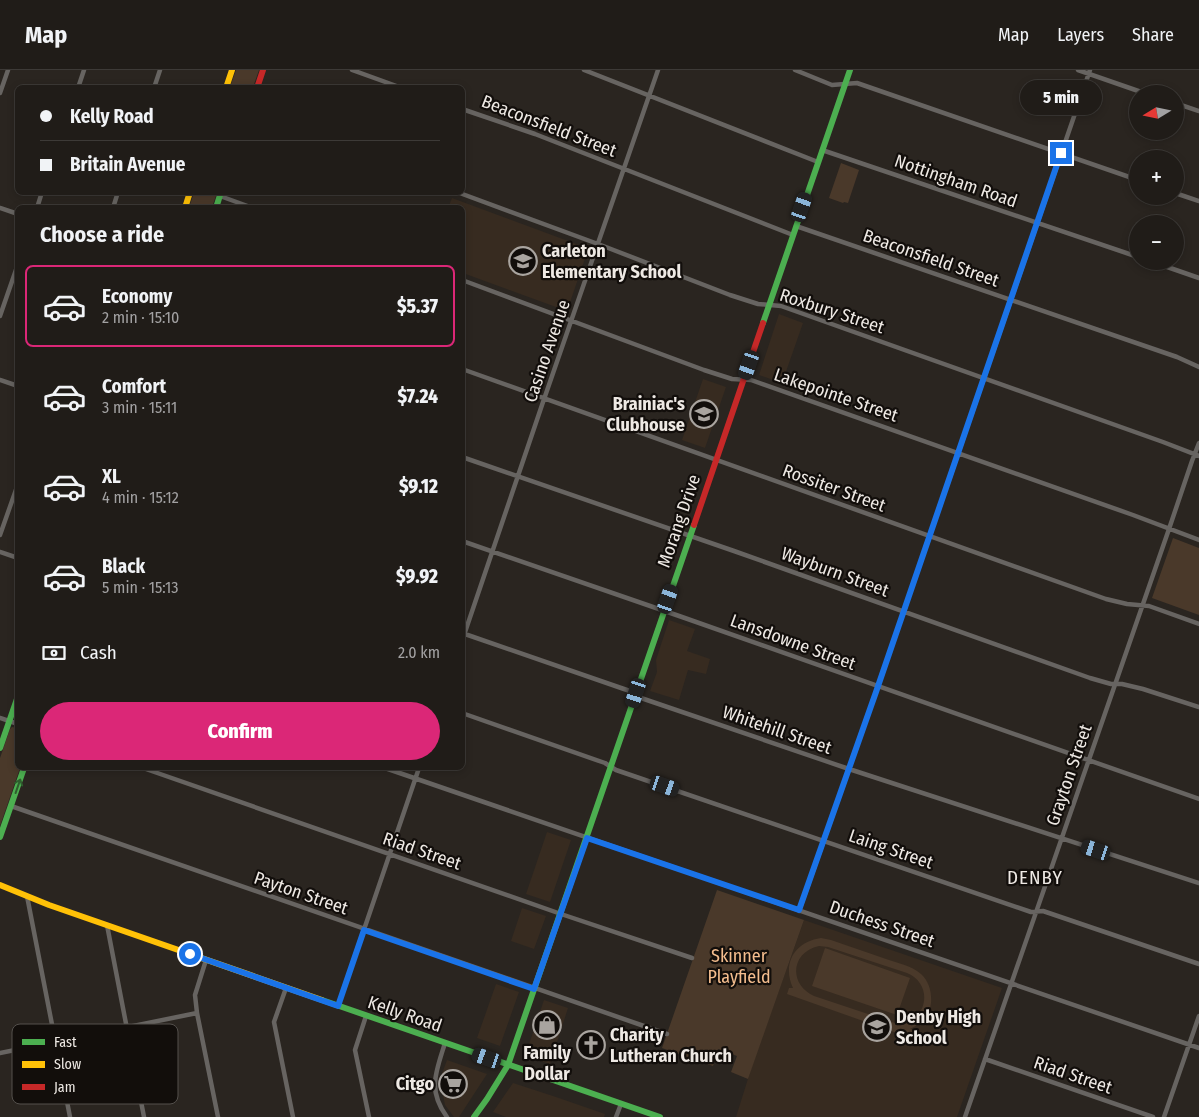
<!DOCTYPE html>
<meta charset="utf-8">
<style>
body{margin:0;font-family:"Fira Sans Condensed",sans-serif;background:#282521;color:#f1f3f6;height:100vh;display:flex;flex-direction:column;font-size:19px;white-space:nowrap}
*{box-sizing:border-box;margin:0}
p{font-size:16px;color:#a2a1a2}
.icon{flex:none;width:28px;height:28px;fill:none;stroke:currentColor;stroke-width:2;stroke-linecap:round;stroke-linejoin:round}
.map{position:relative;flex:1;overflow:hidden}
.panel{position:absolute;left:15px;top:135px;width:450px;height:565px;display:flex;flex-direction:column;background:#201c18;border-radius:8px;box-shadow:0 2px 8px #0003,0 0 0 1px #3d3a37}
.panel>*{flex:none}
.guide{position:absolute;left:15px;top:15px;width:450px;height:110px;border-radius:8px;box-shadow:0 2px 8px #0003,0 0 0 1px #3d3a37;display:grid;align-content:center;height:110px;padding:0 25px;background:#201c18}
.needle{width:32px;rotate:260deg}
.fabs{position:absolute;left:1129px;top:15px;display:grid;gap:10px}
.fabs a{display:grid;place-items:center;width:55px;height:55px;border-radius:50%;background:#201c18;box-shadow:0 2px 8px #0003,0 0 0 1px #3d3a37;font-size:25px}
.end{position:absolute;width:22px;height:22px;margin:-11px;border:6px solid #1a73e8;background:#fff;box-shadow:0 0 0 2px #fff}
.from{border-radius:50%}
.bubble{position:absolute;height:35px;border-radius:18px;background:#201c18;box-shadow:0 2px 8px #0003,0 0 0 1px #3d3a37;font-size:16px;font-weight:800;line-height:35px;text-align:center}
.car{position:absolute;width:15px;height:30px;margin:-15px -8px;border-radius:6px;box-shadow:0 0 4px 1px #0007;background:linear-gradient(#222 24%,#8ab4d8 0 40%,#222 0 76%,#8ab4d8 0 86%,#222 0)}
.guide b{display:flex;align-items:center;gap:18px;height:48px;font-size:19px}
.guide b+b{border-top:1px solid #3d3a37}
.guide i{width:12px;height:12px;background:#f1f3f6}
ul{padding:0;list-style:none}
li{display:flex;align-items:center;gap:15px;height:82px;margin:0 10px 8px;padding:0 15px;border:2px solid transparent;border-radius:8px}
li div{flex:1}
li b{display:block;font-size:19px}
li em{font-style:normal;font-weight:800}
li.on{border-color:#db2777}
li>.icon{width:45px;height:45px;stroke-width:1.5}
h2{padding:0 25px;font-size:22px;line-height:60px}
.pay{display:flex;align-items:center;gap:12px;height:55px;padding:0 25px;font-size:19px}
.pay p{margin-inline-start:auto}
.action{display:flex;gap:10px;margin-top:auto;padding:10px 25px}
.action a{flex:1;height:58px;border-radius:30px;background:#db2777;color:#fff;font-size:20px;font-weight:800;line-height:58px;text-align:center}
header{display:flex;align-items:center;gap:30px;box-sizing:border-box;height:70px;padding:0 25px;background:#201c18;border-bottom:1px solid #3d3a37}
header strong{font-size:24px}
nav{display:flex;gap:28px;margin-inline-start:auto;font-size:18px}
.map>svg:first-child{display:block}
.built{fill:#372b20}
.green{fill:#4a392a;fill-rule:evenodd}
.lines{fill:none;stroke-linecap:round;stroke-linejoin:round}
.street{stroke:#676461;stroke-width:4.5}
.fast{stroke:#4caf50;stroke-width:6}
.slow{stroke:#ffc107;stroke-width:6}
.jam{stroke:#c62828;stroke-width:6}
.oneway{stroke:#2f5e2e}
.route{stroke:#1a73e8;stroke-width:6}
.labels{text-anchor:middle;stroke-width:4.5;stroke-linejoin:round;paint-order:stroke}
.street-label{font-size:18px;fill:#eee9e4;stroke:#120e0b}
.poi-label{font-size:18px;font-weight:bold;fill:#eee9e4;stroke:#120e0b;text-anchor:start}
.park-label{font-size:18px;fill:#f4bd8e;stroke:#120e0b}
.neighbourhood-label{font-size:19px;letter-spacing:1px;fill:#eee9e4;stroke:#120e0b}
.key{fill:#120e0b;stroke:#54504c;stroke-width:1}
.key-label{font-size:14px;fill:#eee9e4}
</style>
<header>
<strong>Map</strong>
<nav><a>Map</a><a>Layers</a><a>Share</a></nav>
</header>
<div class="map">
<svg width="1199" height="1047" viewBox="0 0 1199 1047">
<rect width="100%" height="100%" fill="#2a2520"/>
<path class="built" d="M452,128L587,178L588,180L567,241L463,203L462,138H448Z
M779,244L803,253L782,313L759,305Z
M703,309L726,317L705,378L682,370Z
M669,550L695,559L687,581L710,589L706,604L688,600L679,630L650,621L657,602L656,590Z
M547,762L571,770L550,832L526,824Z
M522,838L546,846L534,879L511,871Z
M804,850L1002,918L957,1047H736L752,996Z
M496,914L519,922L500,976L477,968Z
M544,930L568,938L550,994L525,986Z
M447,990L487,1004L459,1047H454L445,1035L440,1009Z
M513,1013L553,1026L605,1044L604,1047H506L493,1042Z"/>
<path class="green" d="M236,0H259L253,17H230Z
M841,93L859,100L848,133L844,132L843,133L829,128Z
M194,123H217L212,137H189Z
M1173,468L1199,478V545L1152,528Z
M12,657L17,658L18,698H20L0,756V688L10,659Z
M717,820L804,850L748,1009L731,1002L737,986L718,979L713,996L662,978Z
M821,868L831,870C849,876 868,883 886,889C898,893 912,896 921,904C929,911 932,923 931,933C930,945 921,954 910,959L914,960L911,968L787,924L789,918H793C782,894 794,872 821,868ZM819,876L828,877L907,903C936,915 926,956 895,953L814,926C788,914 791,882 819,876Z
M825,878L910,908L897,945L812,916Z"/>
<g class="lines">
<path class="street" d="M352,0L402,18
M584,0L818,92
M795,0L832,15L857,13L1138,110
M1078,0L1147,24
M78,18L84,0
M154,18L160,0
M0,23L8,0
M1175,33L1199,41
M462,39L535,64L793,165
M822,80L1138,187
M457,122L598,174L730,225L758,234L781,236L1163,372L1199,386
M1175,123L1199,131
M220,126L253,138
M0,138L18,144
M37,138L42,122
M113,138L118,122
M796,156L1177,287L1199,297
M1150,191L1199,208
M462,210L704,300L732,309L751,310L1133,445L1199,470
M0,246L18,194
M462,299L1106,529L1127,534L1149,536L1199,554
M0,310L18,316
M462,387L734,481L1090,608L1111,614H1122L1143,619L1199,637
M0,465L18,414
M462,471L682,547L1199,729
M0,482L18,488
M462,563L624,619L636,623L641,628L849,699L1199,813
M462,571L542,335L658,0
M462,643L605,693L616,700L1031,842L1043,841L1199,894
M0,648L18,654
M143,698L561,844L692,888
M385,698L1199,978
M11,736L667,964
M27,826L70,1047
M799,841L876,622L1090,0
M107,855L144,1047
M206,890L195,925L197,943L218,1047
M286,918L274,952L293,1047
M338,936L419,698
M366,946L355,980L369,1047
M445,973C436,1002 427,1020 447,1047
M0,983L197,943
M985,989L1153,1047
M616,1047L621,1034
M965,1047L1169,459L1192,391L1199,373
M1164,1047L1199,946"/>
<path class="fast" d="M216,138L221,122
M763,253L850,0
M0,678L18,626
M0,767L24,698
M322,930L660,1047
M474,1047L487,1029L508,995L694,455"/>
<path class="slow" d="M226,18L232,0
M185,138L190,122
M0,815L49,835L322,930"/>
<path class="jam" d="M257,18L263,0
M694,455L763,253"/>
</g>
<defs><path id="oneway-shaft" d="M-6 0H5M1.5-3L5.5 0L1.5 3" fill="none" stroke-width="1.6" stroke-linecap="round" stroke-linejoin="round" transform="scale(1.25)"/></defs>
<use class="oneway" href="#oneway-shaft" transform="translate(18 716) rotate(-71)"/>
<g class="lines">
<path class="route" d="M190,884L338,936L364,860L534,919L587,768L799,840L876,622L1061,83"/>
</g>
<defs>
<symbol id="school-ring" viewBox="-11 -11 22 22"><circle r="9.5" fill="#120e0b" stroke="#a9a49f" stroke-width="1.5"/><path d="M0-5L7-2L0 1L-7-2ZM-4 1L0 2.5L4 1V4Q0 6-4 4Z" fill="#a9a49f"/></symbol>
<symbol id="shop-ring" viewBox="-11 -11 22 22"><circle r="9.5" fill="#120e0b" stroke="#a9a49f" stroke-width="1.5"/><path d="M-5-2.5h2.3a2.7 3.5 0 0 1 5.4 0H5L5.5 6h-11ZM-1.5-2.5h3a1.5 2.3 0 0 0-3 0Z" fill="#a9a49f"/></symbol>
<symbol id="church-ring" viewBox="-11 -11 22 22"><circle r="9.5" fill="#120e0b" stroke="#a9a49f" stroke-width="1.5"/><path d="M-1.2-6h2.4v3.5h3.3v2.4h-3.3V6h-2.4V-.1h-3.3v-2.4h3.3Z" fill="#a9a49f"/></symbol>
<symbol id="supermarket-ring" viewBox="-11 -11 22 22"><circle r="9.5" fill="#120e0b" stroke="#a9a49f" stroke-width="1.5"/><path d="M-6-5.5h2.5l.6 2H6L4.5 2H-2.5L-4.4-4H-6ZM-1.5 3.2a1.3 1.3 0 1 0 .1 0ZM3 3.2a1.3 1.3 0 1 0 .1 0Z" fill="#a9a49f"/></symbol>
</defs>
<g fill-rule="evenodd">
<use href="#school-ring" x="507" y="175" width="32" height="32"/>
<use href="#school-ring" x="688" y="328" width="32" height="32"/>
<use href="#shop-ring" x="531" y="939" width="32" height="32"/>
<use href="#school-ring" x="861" y="941" width="32" height="32"/>
<use href="#church-ring" x="575" y="959" width="32" height="32"/>
<use href="#supermarket-ring" x="437" y="998" width="32" height="32"/>
</g>
<g class="labels">
<g class="street-label">
<text transform="translate(549 56) rotate(21)" y="6">Beaconsfield Street</text>
<text transform="translate(956 111) rotate(19)" y="6">Nottingham Road</text>
<text transform="translate(931 188) rotate(19)" y="6">Beaconsfield Street</text>
<text transform="translate(832 241) rotate(18)" y="6">Roxbury Street</text>
<text transform="translate(547 281) rotate(-71)" y="6">Casino Avenue</text>
<text transform="translate(836 325) rotate(19)" y="6">Lakepointe Street</text>
<text transform="translate(834 418) rotate(20)" y="6">Rossiter Street</text>
<text transform="translate(679 451) rotate(-71)" y="6">Morang Drive</text>
<text transform="translate(835 502) rotate(20)" y="6">Wayburn Street</text>
<text transform="translate(793 572) rotate(20)" y="6">Lansdowne Street</text>
<text transform="translate(777 660) rotate(19)" y="6">Whitehill Street</text>
<text transform="translate(1069 705) rotate(-71)" y="6">Grayton Street</text>
<text transform="translate(891 779) rotate(19)" y="6">Laing Street</text>
<text transform="translate(422 781) rotate(19)" y="6">Riad Street</text>
<text transform="translate(301 823) rotate(19)" y="6">Payton Street</text>
<text transform="translate(882 854) rotate(19)" y="6">Duchess Street</text>
<text transform="translate(405 944) rotate(19)" y="6">Kelly Road</text>
<text transform="translate(1073 1005) rotate(19)" y="6">Riad Street</text>
</g>
<g class="poi-label">
<text x="542" y="187">Carleton<tspan x="542" dy="21">Elementary School</tspan></text>
<text x="685" y="340" text-anchor="end">Brainiac's<tspan x="685" dy="21">Clubhouse</tspan></text>
<text x="896" y="953">Denby High<tspan x="896" dy="21">School</tspan></text>
<text x="610" y="971">Charity<tspan x="610" dy="21">Lutheran Church</tspan></text>
<text x="547" y="989" text-anchor="middle">Family<tspan x="547" dy="21">Dollar</tspan></text>
<text x="434" y="1020" text-anchor="end">Citgo</text>
</g>
<g class="park-label">
<text x="739" y="892">Skinner<tspan x="739" dy="21">Playfield</tspan></text>
</g>
<g class="neighbourhood-label">
<text x="1035" y="814">DENBY</text>
</g>
</g>
<rect x="12" y="954" width="166" height="80" rx="8" class="key"/>
<rect x="22" y="969" width="23" height="6" fill="#4caf50"/>
<rect x="22" y="991" width="23" height="7" fill="#ffc107"/>
<rect x="22" y="1014" width="23" height="6" fill="#c62828"/>
<g class="key-label">
<text x="54" y="977">Fast</text>
<text x="54" y="999">Slow</text>
<text x="54" y="1022">Jam</text>
</g>
</svg>
<div class="fabs">
<a><svg class="needle" viewBox="-14 -14 28 28"><path d="M0-13l5 13h-10z" fill="#e53935"/><path d="M0 13l5-13h-10z" fill="#a2a1a2"/></svg></a>
<a>+</a>
<a>−</a>
</div>
<i class="end from" style="left:190px;top:884px"></i>
<i class="end" style="left:1061px;top:83px"></i>
<div class="bubble" style="left:1020px;top:10px;width:82px">5 min</div>
<i class="car" style="left:802px;top:137px;rotate:19deg"></i>
<i class="car" style="left:749px;top:295px;rotate:199deg"></i>
<i class="car" style="left:668px;top:529px;rotate:19deg"></i>
<i class="car" style="left:636px;top:623px;rotate:198deg"></i>
<i class="car" style="left:665px;top:716px;rotate:109deg"></i>
<i class="car" style="left:1096px;top:780px;rotate:288deg"></i>
<i class="car" style="left:487px;top:988px;rotate:289deg"></i>
<div class="guide">
<b><i class="from"></i>Kelly Road</b>
<b><i></i>Britain Avenue</b>
</div>
<section class="panel">
<h2>Choose a ride</h2>
<ul>
<li class="on"><svg class="icon" aria-label="car" viewBox="0 0 24 24"><path d="M5 17H2v-5l4-1 3-4h7l3 4 3 1v5h-3M9 17h6M6 11h13"/><circle cx="7" cy="17" r="2"/><circle cx="17" cy="17" r="2"/></svg><div><b>Economy</b><p>2 min · 15:10</p></div><em>$5.37</em></li>
<li><svg class="icon" aria-label="car" viewBox="0 0 24 24"><path d="M5 17H2v-5l4-1 3-4h7l3 4 3 1v5h-3M9 17h6M6 11h13"/><circle cx="7" cy="17" r="2"/><circle cx="17" cy="17" r="2"/></svg><div><b>Comfort</b><p>3 min · 15:11</p></div><em>$7.24</em></li>
<li><svg class="icon" aria-label="car" viewBox="0 0 24 24"><path d="M5 17H2v-5l4-1 3-4h7l3 4 3 1v5h-3M9 17h6M6 11h13"/><circle cx="7" cy="17" r="2"/><circle cx="17" cy="17" r="2"/></svg><div><b>XL</b><p>4 min · 15:12</p></div><em>$9.12</em></li>
<li><svg class="icon" aria-label="car" viewBox="0 0 24 24"><path d="M5 17H2v-5l4-1 3-4h7l3 4 3 1v5h-3M9 17h6M6 11h13"/><circle cx="7" cy="17" r="2"/><circle cx="17" cy="17" r="2"/></svg><div><b>Black</b><p>5 min · 15:13</p></div><em>$9.92</em></li>
</ul>
<div class="pay"><svg class="icon" aria-label="cash" viewBox="0 0 24 24"><path d="M3 7h18v10H3z"/><circle cx="12" cy="12" r="2"/></svg>Cash<p>2.0 km</p></div>
<div class="action"><a>Confirm</a></div>
</section>
</div>
